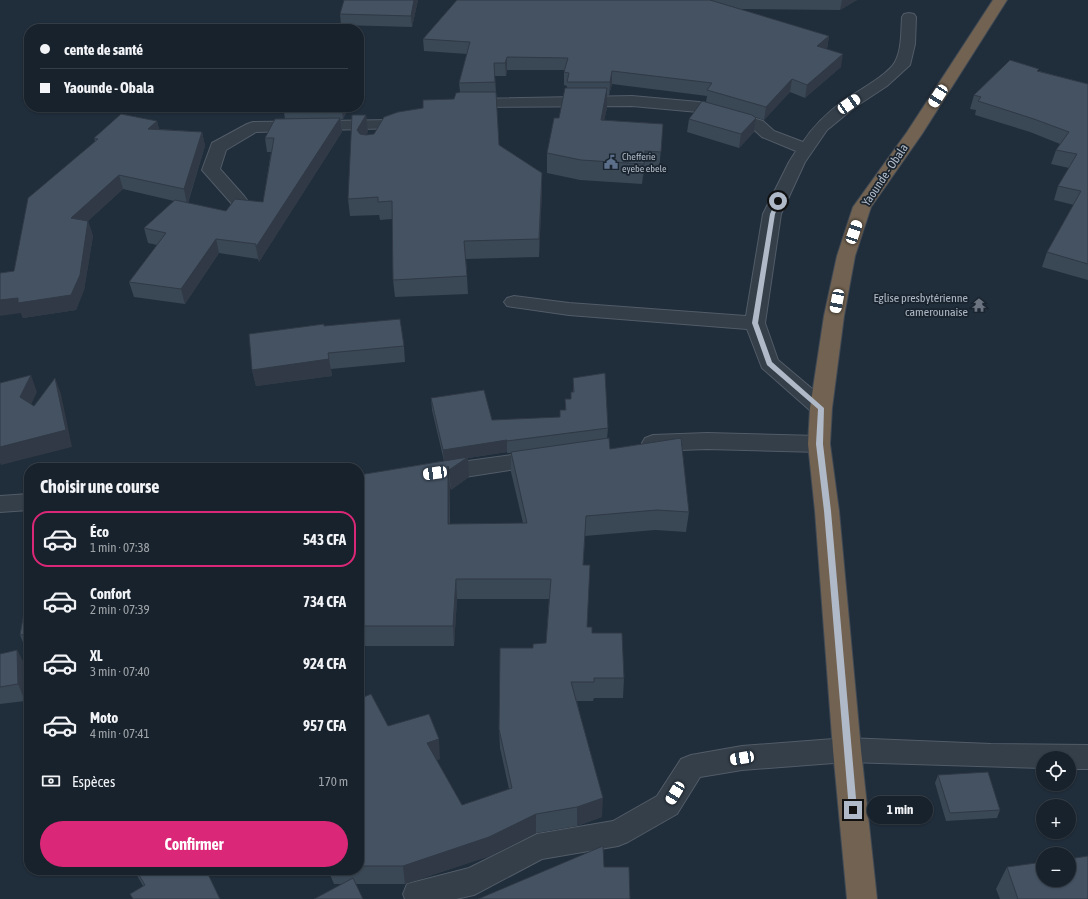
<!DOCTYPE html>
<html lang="fr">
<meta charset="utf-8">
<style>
body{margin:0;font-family:"Asap Condensed",sans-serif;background:#252f38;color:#f1f3f6;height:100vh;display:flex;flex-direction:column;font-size:15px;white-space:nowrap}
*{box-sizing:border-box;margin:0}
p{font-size:13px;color:#9fa4a9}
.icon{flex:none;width:22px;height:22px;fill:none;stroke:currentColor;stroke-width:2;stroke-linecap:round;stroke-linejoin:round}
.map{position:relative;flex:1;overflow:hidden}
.side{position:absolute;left:24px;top:463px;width:340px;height:412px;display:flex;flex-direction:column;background:#18222c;border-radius:16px;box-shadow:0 1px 3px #0004,0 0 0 1px #363f48}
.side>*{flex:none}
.guide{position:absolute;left:24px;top:24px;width:340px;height:88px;border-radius:16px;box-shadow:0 1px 3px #0004,0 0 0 1px #363f48;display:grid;align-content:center;height:88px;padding:0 16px;background:#18222c}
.tools{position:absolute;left:1036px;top:751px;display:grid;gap:8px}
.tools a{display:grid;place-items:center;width:40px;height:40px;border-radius:50%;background:#18222c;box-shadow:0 1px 3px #0004,0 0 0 1px #363f48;font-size:20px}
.end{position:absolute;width:18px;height:18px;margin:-9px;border:5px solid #afb9c7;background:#111;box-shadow:0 0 0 2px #111}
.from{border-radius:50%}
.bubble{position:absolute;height:28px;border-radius:14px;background:#18222c;box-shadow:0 1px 3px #0004,0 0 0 1px #363f48;font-size:13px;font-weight:700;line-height:28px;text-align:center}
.car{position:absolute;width:12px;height:24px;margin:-12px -6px;border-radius:5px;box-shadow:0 0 3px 1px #0007;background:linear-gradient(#fff 24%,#345 0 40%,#fff 0 76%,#345 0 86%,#fff 0)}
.guide b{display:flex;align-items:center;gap:14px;height:38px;font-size:15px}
.guide b+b{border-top:1px solid #363f48}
.guide i{width:10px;height:10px;background:#f1f3f6}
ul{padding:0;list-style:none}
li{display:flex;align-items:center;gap:12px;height:56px;margin:0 8px 6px;padding:0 8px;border:2px solid transparent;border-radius:16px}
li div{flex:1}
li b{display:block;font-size:15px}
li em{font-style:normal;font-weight:700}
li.active{border-color:#db2777}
li>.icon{width:36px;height:36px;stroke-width:1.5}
h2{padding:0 16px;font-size:18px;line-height:48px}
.pay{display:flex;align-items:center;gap:10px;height:44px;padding:0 16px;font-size:15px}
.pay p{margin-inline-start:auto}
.action{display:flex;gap:8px;margin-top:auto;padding:8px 16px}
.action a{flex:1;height:46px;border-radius:24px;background:#db2777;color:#fff;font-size:16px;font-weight:700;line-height:46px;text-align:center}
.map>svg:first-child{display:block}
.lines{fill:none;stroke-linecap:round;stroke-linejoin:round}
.street-casing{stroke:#525c68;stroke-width:2}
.highway-casing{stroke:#3f4955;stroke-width:2}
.street{fill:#343f4a;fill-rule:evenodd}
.highway{fill:#716251;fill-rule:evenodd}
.wall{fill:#3a4754;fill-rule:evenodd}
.shaded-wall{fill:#303945}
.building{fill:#445262;stroke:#303945}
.route{fill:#afb9c7}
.labels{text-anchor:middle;stroke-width:3.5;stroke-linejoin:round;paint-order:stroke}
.far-poi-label{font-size:10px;fill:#afb9c7;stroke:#19242f;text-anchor:start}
.street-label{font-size:12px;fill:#afb9c7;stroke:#19242f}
.poi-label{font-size:12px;fill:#afb9c7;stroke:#19242f;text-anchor:end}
</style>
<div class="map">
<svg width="1088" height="899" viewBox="0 0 1088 899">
<rect width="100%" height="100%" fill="#202d3a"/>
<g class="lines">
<defs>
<path id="street" d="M909,13L914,14L916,17L915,44L910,65L887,86L855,107L827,130L805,162L781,214L765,323L778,360L829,403L832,408L829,413L821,415L813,413L762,368L747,329L569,315L507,306L504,302L507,298L514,296L569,303L746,316L763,214L789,162L796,151L762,137L751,127L698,112L632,106L467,107L461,105L459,102L461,99L632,96L699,102L763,121L774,131L803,142C814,125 827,113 843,101C856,92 888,75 895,62C902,49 901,32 902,17L904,14Z
M392,120L398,122L400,125L398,128L256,132L226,150L220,169L244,196L247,200L244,204L238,205L232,204L202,170L212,143L247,124L253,122Z
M707,433L819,436L827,439L830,444L827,449L819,452L707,449L653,451L645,448L642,443L645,438L653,435Z
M541,451L549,454L552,459L549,464L439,481L431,479L428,473L431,467L439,465Z
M29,494V510L0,512V496Z
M847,738L991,744L1088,745V769H1069V758H1043V768L847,762L742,770L700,777L677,814L628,842L618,846L542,859L474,895L456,899H405L403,894L407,884L469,868L537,834L613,821L657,796L681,759L691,755L742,746Z"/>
<path id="highway" d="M993,0H1007L922,134L871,207L855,256L844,316L832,408L830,444L839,511L861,750L877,899H847L833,750L815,511L808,444L810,408L824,316L837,256L853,207L907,132Z"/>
</defs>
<use href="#street" class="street-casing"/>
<use href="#highway" class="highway-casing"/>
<use href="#street" class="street"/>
<use href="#highway" class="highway"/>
</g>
<path class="wall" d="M418,0L412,27L341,25L340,14Z
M457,0H857L840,10L738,9L829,36L827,49L841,67L805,98L790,92L764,120L755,117L756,118L754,132L739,148L687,132L689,119L706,102L707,96L612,84L609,95H607V108L604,120L663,124L659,172L644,171L642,184L580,180L547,173V153L559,118L567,88V86L564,85V70H507L506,76H495L499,145L542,173V190L539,257L466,259L468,294L395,297L393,280L392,219L380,220L379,215L350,216L348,199L366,115L368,132L366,135L374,134L423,108L454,99L460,92L459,83L467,54L424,51L423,39Z
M1039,71L1088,84V280L1042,267L1047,252L1074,205L1054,200L1058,186L1069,168L1051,164L1056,150L1060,144L1030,132L975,115L976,110L970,109L974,95Z
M287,107H349L343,119H341L342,132L259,262L258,259L219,253L185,304L134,297L129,282L157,245L148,243L144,228L174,201L123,189L88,221L93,236L84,290L76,310L23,318L21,313L14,271L95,141L94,138L157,121L159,129L202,132L205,146L188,203L226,211L263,202L271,152H267L265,138L285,119L284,112Z
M324,326L404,346L405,362L331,369L332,376L256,386L252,370Z
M573,378L608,428L607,439L610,449L689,512L686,532L655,530L585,536L583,565L587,627L624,678L623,698H594L593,701H577L602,817L577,826L536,833L490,856L405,884H334L328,870H359V699L388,726L440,759L436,760L462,805L509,789L500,748L499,729L533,648L546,643L549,599H457L454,646H359V475L444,461L432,410L431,398L492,420L560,417L565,410V399H571V392H573ZM507,452V453H511V472L523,523L450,524V486L451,490L469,477L468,458Z
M29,585V654L28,655L20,635Z
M17,650L25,666V701L0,704V654Z
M938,775L1000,810L997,818L946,821L935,783Z
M1007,867L1088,899H1000L996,889Z
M134,870H206L143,886Z"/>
<path class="shaded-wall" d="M414,0H418L412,27L411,16Z
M842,0H857L840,10Z
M829,36L827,49L817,46Z
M843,54L841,67L805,98L807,85Z
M507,57V70L506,76L505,63Z
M612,71V84L609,95L610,82Z
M362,72L363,79L359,87V78Z
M792,79L790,92L764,120L766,107Z
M607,88V108L600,140L601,120Z
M344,107H349L343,119L342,111Z
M366,115L368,132L359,147L357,130Z
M340,118L342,132L259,262L256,247Z
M756,118L754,132L739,148L741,134Z
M157,121L160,135L148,129Z
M202,132L205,146L187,204L184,189Z
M645,151L644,171L642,184L644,164Z
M542,173V190L539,257V239Z
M119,175L123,189L75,233L71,218Z
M88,221L93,236L84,290L76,310L23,318L21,313L0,316V300L18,298Z
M216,239L219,253L185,304L181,289Z
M329,359L332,376L256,386L252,370Z
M31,375L37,392L27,414L20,397Z
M55,378L61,394L72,447L1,465L0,463V447L66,430Z
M507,440V452L468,458L469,477L451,490L449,470L467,458L444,462L443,450Z
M448,466L450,486L449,544L448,524Z
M586,516L585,536L582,585L583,565Z
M456,579L457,599L454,646L453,626Z
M17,650L25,666V701L18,684Z
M439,739L440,759L429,762L427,743Z
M603,798L602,817L577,826V807Z
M536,814V833L490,856L405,884L403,866Z"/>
<path class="building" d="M344,0H414L411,16L340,14Z
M457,0H710L829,36L817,46L843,54L807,85L792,79L766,107L707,90L712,83L612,71L610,82H567L569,73L564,72L568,58L507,57L505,63H494L495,82L459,83L470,42L423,39Z
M1010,60L1039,69L1037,71L1088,84V264L1047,252L1081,191L1058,186L1077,154L1056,150L1069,132L1034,119L978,101L981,97L974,95Z
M359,71L362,72L359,78Z
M565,88H607L601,120L663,124L661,152L645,151L644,164L581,160L547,153L554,118H559Z
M461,92H496L499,145L542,173L539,239L464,241L467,276L393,280L392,201L378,202V197L348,199L352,115H366L357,130L360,134L366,135L374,134L384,117L398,112L423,108V100L454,99L456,93Z
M702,101L752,115L756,118L741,134L689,119Z
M287,107H344L342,111L284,112Z
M121,114L157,121L148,129L202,132L184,189L119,175L71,218L88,221L80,275L71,295L18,303V298L0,300V273L14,271L28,198L98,139L94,138Z
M340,118L256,247V244L216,239L181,289L129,282L166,233L144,228L175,200L226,211L235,199L263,202L274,138H265L275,119Z
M400,319L404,346L328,353L329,359L252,370L249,334L324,324V326Z
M605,373L608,428L507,441V440L443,450L431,398L484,390L492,420L560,417V410H566L565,399H571V392H574L573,378Z
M31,375L20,397L34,406L55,378L66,430L0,447V383Z
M609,438L610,449L681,438L689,512L657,510L586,516L583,565H590L587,627H592V633H622L624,678H594V682H571L603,798L577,807L536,814L489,837L403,866H359V699L371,694L388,726L429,714L439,739L427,743L462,805L512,788L499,729L500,648H533V644L546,643L551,579H456L453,626H359V475L468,457L449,470L448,466V524L527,523L511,452Z
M29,585V634L20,635Z
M17,650L18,684L0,687V654Z
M988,772L1000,810L950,813L938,775Z
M603,846L604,867H629L630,899H478Z
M1088,856V899H1018L1007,867L1043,862V880H1069V859Z
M136,870H206L220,899H133L130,894L145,885Z
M353,878L363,899H314Z"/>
<path class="route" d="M778,199L781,201L775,214L758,323L772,362L824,408L823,444L831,511L857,810L853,814L849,810L824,511L816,444L818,409L767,365L752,323L770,214L776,201Z"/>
<defs>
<symbol id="civic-bare" viewBox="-9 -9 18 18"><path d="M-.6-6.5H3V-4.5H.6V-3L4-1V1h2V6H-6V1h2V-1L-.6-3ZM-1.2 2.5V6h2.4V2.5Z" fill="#5c6f8a" stroke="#19242f" stroke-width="2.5" paint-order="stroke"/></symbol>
<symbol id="temple-bare" viewBox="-9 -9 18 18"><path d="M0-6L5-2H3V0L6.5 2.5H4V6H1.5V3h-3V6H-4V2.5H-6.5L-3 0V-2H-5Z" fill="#6b7280" stroke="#19242f" stroke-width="2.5" paint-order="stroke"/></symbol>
</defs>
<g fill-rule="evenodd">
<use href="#civic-bare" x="601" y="152" width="20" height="20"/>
<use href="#temple-bare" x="969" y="295" width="20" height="20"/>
</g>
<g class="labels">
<g class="far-poi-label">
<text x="622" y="160">Chefferie<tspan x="622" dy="12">eyebe ebele</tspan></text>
</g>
<g class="street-label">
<text transform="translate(885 175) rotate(-56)" y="4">Yaounde - Obala</text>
</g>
<g class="poi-label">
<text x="968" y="302">Eglise presbytérienne<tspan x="968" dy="14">camerounaise</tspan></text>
</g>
</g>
</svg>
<div class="tools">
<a><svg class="icon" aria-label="locate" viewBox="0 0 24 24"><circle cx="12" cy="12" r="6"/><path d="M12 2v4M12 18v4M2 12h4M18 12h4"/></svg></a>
<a>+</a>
<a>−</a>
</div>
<i class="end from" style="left:778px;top:201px"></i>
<i class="end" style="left:853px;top:810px"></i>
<div class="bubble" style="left:867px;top:796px;width:66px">1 min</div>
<i class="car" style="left:938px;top:96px;rotate:213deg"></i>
<i class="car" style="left:849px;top:104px;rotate:56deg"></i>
<i class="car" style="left:854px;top:232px;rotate:19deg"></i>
<i class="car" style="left:837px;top:301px;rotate:191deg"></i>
<i class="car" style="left:435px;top:473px;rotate:262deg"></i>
<i class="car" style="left:742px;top:758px;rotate:260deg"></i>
<i class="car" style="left:675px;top:793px;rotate:211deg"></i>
<div class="guide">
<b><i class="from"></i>cente de santé</b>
<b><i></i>Yaounde - Obala</b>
</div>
<section class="side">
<h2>Choisir une course</h2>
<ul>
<li class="active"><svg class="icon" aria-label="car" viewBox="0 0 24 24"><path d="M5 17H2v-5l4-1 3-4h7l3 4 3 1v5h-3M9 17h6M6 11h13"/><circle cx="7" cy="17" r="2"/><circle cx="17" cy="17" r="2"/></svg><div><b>Éco</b><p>1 min · 07:38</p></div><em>543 CFA</em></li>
<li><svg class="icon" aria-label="car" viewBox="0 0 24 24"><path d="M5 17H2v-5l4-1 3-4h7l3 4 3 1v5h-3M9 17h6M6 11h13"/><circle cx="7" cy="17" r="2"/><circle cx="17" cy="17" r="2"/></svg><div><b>Confort</b><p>2 min · 07:39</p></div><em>734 CFA</em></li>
<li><svg class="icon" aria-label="car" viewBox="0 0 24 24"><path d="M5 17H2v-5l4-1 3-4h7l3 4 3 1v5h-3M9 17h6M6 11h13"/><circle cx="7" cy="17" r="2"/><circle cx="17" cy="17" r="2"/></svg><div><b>XL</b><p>3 min · 07:40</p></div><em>924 CFA</em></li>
<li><svg class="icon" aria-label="car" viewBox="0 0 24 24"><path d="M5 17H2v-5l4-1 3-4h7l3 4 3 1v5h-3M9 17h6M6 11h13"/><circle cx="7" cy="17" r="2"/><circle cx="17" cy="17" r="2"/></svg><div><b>Moto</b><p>4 min · 07:41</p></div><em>957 CFA</em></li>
</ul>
<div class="pay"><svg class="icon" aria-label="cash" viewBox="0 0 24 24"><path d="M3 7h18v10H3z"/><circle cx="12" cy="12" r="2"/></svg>Espèces<p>170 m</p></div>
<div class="action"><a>Confirmer</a></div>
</section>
</div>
